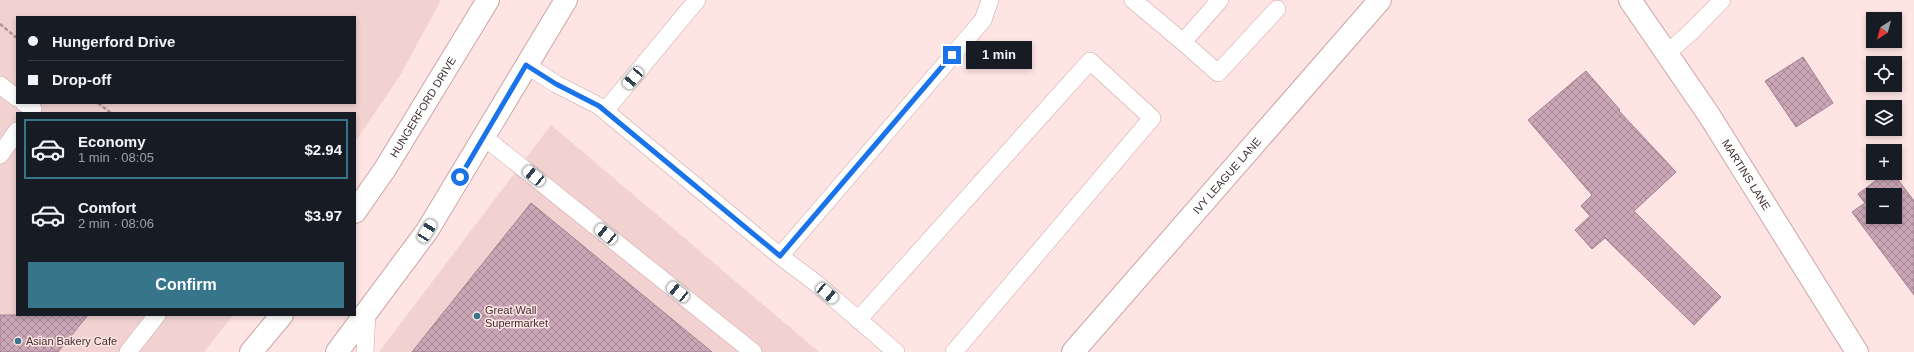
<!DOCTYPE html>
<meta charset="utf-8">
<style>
body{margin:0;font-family:Helvetica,sans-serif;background:#242831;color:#f1f3f6;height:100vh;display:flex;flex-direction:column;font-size:15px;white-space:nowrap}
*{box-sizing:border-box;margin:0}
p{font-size:13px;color:#9ea1a6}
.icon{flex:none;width:22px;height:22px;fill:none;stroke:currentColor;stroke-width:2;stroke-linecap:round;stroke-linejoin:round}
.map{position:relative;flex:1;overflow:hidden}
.panel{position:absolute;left:16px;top:112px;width:340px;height:204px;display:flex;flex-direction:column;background:#171b24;border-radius:0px;box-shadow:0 2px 6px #0003}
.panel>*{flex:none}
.hud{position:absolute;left:16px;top:16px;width:340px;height:88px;border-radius:0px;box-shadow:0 2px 6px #0003;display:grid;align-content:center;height:88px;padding:0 12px;background:#171b24}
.needle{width:26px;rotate:216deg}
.tools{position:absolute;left:1866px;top:12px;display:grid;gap:8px}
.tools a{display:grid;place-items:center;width:36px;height:36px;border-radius:0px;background:#171b24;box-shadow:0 2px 6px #0003;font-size:20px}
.end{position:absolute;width:18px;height:18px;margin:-9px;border:5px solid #1a73e8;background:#fff;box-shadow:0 0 0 2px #fff}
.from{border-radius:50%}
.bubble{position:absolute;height:28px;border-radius:0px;background:#171b24;box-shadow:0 2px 6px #0003;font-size:13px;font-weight:600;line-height:28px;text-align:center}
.car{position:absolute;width:12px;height:24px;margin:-12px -6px;border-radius:5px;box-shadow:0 0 3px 1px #0007;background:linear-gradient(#fff 24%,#345 0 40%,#fff 0 76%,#345 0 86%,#fff 0)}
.hud b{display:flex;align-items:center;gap:14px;height:38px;font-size:15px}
.hud b+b{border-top:1px solid #363941}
.hud i{width:10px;height:10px;background:#f1f3f6}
ul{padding:7px 0 0;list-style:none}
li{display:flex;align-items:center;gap:12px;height:60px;margin:0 8px 6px;padding:0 4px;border:2px solid transparent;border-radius:0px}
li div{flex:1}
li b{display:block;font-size:15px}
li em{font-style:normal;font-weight:600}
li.selected{border-color:#36758a}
li>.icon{width:36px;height:36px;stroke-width:1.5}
.cta{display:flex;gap:8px;margin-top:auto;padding:8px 12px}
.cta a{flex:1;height:46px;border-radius:0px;background:#36758a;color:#fff;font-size:16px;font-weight:600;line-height:46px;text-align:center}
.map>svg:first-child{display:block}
.built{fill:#f1d2d0;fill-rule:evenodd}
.building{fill:url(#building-cross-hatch);stroke:#a38091;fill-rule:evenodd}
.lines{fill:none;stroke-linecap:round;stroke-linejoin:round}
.lane-casing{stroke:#cda4a3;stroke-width:18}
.street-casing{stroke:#cda4a3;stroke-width:24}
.secondary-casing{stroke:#cda4a3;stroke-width:24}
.primary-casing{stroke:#cda4a3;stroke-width:24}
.path{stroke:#ac9695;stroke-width:2.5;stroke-dasharray:4 2;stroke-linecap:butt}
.lane{stroke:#fff;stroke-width:17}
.street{stroke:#fff;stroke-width:22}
.secondary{stroke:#fff;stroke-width:22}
.primary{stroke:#fff;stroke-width:22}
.route{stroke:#1a73e8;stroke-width:5}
.poi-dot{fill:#36758a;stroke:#fee4e3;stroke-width:1.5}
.labels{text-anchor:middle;stroke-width:3;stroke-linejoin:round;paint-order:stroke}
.street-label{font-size:11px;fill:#402f2f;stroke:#fee4e3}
.poi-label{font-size:11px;fill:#402f2f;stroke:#fee4e3;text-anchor:start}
</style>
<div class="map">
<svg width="1914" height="352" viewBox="0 0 1914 352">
<defs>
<pattern id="building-cross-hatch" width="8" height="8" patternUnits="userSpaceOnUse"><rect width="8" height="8" fill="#cba6b7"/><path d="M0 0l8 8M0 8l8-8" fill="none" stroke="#a68895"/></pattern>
</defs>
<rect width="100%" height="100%" fill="#fee4e3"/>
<path class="built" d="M0,0H441L401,74L355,142V113H17V315H233L204,352H0ZM17,17H355V103H17Z
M551,125L819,352H379Z"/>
<path class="building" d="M1803,57L1833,103L1796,127L1765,81Z
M1586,71L1620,110L1619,111L1676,172L1634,211L1721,297L1694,325L1605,238L1592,249L1575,230L1590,216L1581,206L1592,195L1528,120Z
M1886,173H1893L1914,201V295L1852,212L1865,203L1858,194ZM1873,195H1895V217H1873Z
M531,203L712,352H412Z
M0,315H88L58,352H0Z"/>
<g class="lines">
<defs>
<path id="lane" d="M1133,0L1183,42L1220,0
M1183,42L1218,73L1277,9
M1667,53L1690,33L1722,0
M526,65L556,84L599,106L780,256L983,20L990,0
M0,85L17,98
M24,103L33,109L30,113
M605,111L697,0
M484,137L753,352
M0,155L17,131
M780,256L817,284L896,352
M858,320L1090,61L1152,118L954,352
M128,352L157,315
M365,352L367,313"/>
<g id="street">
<path id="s1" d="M1073,352L1380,0"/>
</g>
<g id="secondary">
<path id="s2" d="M1630,0L1709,115L1857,352"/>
</g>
<g id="primary">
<path id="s3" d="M355,212L385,169L488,0"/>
<path d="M251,352L282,315"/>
<path d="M337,352L427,231L566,0"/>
</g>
</defs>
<use href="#lane" class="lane-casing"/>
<use href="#street" class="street-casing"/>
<use href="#secondary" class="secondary-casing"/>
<use href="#primary" class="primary-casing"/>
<path class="path" d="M0,24L17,38
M98,103L111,113"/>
<use href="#lane" class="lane"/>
<use href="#street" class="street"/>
<use href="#secondary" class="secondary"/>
<use href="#primary" class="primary"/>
</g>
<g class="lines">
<path class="route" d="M460,177L526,65L556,84L599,106L780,256L952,55"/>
</g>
<g class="poi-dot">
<circle cx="477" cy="316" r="4"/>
<circle cx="18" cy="341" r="4"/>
</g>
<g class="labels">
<g class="street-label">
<text dy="4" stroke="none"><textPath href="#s3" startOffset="125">HUNGERFORD DRIVE</textPath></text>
<text dy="4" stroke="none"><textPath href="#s2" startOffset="210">MARTINS LANE</textPath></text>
<text dy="4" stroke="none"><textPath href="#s1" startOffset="234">IVY LEAGUE LANE</textPath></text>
</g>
<g class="poi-label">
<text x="485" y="314">Great Wall<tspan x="485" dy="13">Supermarket</tspan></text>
<text x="26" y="345">Asian Bakery Cafe</text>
</g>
</g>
</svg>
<div class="tools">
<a><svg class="needle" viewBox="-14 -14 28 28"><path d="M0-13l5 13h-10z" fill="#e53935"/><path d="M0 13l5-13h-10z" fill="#9ea1a6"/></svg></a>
<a><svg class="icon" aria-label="locate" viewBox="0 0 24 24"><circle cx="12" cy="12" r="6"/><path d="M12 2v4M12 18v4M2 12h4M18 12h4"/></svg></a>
<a><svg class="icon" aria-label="layers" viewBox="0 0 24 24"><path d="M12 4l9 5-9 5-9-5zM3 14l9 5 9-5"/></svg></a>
<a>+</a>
<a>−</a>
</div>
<i class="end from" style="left:460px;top:177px"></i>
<i class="end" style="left:952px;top:55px"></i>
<div class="bubble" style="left:966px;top:41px;width:66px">1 min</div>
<i class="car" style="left:633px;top:78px;rotate:220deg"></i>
<i class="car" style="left:534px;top:176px;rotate:309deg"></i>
<i class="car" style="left:427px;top:231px;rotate:31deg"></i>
<i class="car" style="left:606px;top:234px;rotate:309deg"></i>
<i class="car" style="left:678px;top:292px;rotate:309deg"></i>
<i class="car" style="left:827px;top:293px;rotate:130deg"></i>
<div class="hud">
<b><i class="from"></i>Hungerford Drive</b>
<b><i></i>Drop-off</b>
</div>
<section class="panel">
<ul>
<li class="selected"><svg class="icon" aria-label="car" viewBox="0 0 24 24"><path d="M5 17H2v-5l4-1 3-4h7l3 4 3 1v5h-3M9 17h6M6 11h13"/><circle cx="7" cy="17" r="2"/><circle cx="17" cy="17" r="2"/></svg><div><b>Economy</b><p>1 min · 08:05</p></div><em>$2.94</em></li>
<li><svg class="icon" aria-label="car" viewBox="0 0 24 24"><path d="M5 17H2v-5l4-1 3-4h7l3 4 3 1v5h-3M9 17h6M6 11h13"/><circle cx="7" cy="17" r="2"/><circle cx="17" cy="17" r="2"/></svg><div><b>Comfort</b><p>2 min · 08:06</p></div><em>$3.97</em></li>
</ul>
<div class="cta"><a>Confirm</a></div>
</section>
</div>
